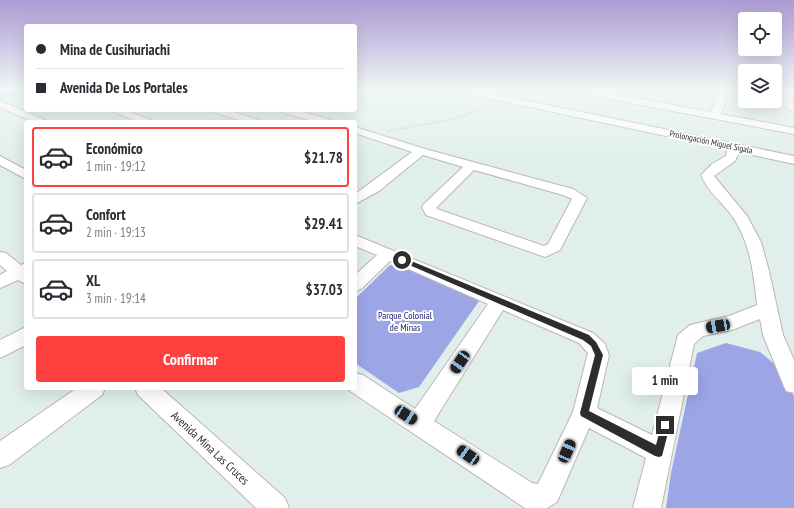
<!DOCTYPE html>
<html lang="es">
<meta charset="utf-8">
<style>
body{margin:0;font-family:"PT Sans Narrow",sans-serif;background:#f7f7f7;color:#2b2b33;height:100vh;display:flex;flex-direction:column;font-size:15px;white-space:nowrap}
*{box-sizing:border-box;margin:0}
p{font-size:13px;color:#7c7c81}
.icon{flex:none;width:22px;height:22px;fill:none;stroke:currentColor;stroke-width:2;stroke-linecap:round;stroke-linejoin:round}
.map{position:relative;flex:1;overflow:hidden}
.side{position:absolute;left:24px;top:120px;width:333px;height:270px;display:flex;flex-direction:column;background:#fff;border-radius:4px;box-shadow:0 4px 16px #0002}
.side>*{flex:none}
.guide{position:absolute;left:24px;top:24px;width:333px;height:88px;border-radius:4px;box-shadow:0 4px 16px #0002;display:grid;align-content:center;height:88px;padding:0 12px;background:#fff}
.tools{position:absolute;left:738px;top:12px;display:grid;gap:8px}
.tools a{display:grid;place-items:center;width:44px;height:44px;border-radius:4px;background:#fff;box-shadow:0 4px 16px #0002;font-size:20px}
.end{position:absolute;width:18px;height:18px;margin:-9px;border:5px solid #2d2d2d;background:#fff;box-shadow:0 0 0 2px #fff}
.from{border-radius:50%}
.bubble{position:absolute;height:28px;border-radius:4px;background:#fff;box-shadow:0 4px 16px #0002;font-size:13px;font-weight:800;line-height:28px;text-align:center}
.car{position:absolute;width:12px;height:24px;margin:-12px -6px;border-radius:5px;box-shadow:0 0 3px 1px #0007;background:linear-gradient(#222 24%,#8ab4d8 0 40%,#222 0 76%,#8ab4d8 0 86%,#222 0)}
.guide b{display:flex;align-items:center;gap:14px;height:38px;font-size:15px}
.guide b+b{border-top:1px solid #e1e1e2}
.guide i{width:10px;height:10px;background:#2b2b33}
ul{padding:7px 0 0;list-style:none}
li{display:flex;align-items:center;gap:12px;height:60px;margin:0 8px 6px;padding:0 4px;border:2px solid #e1e1e2;border-radius:4px}
li div{flex:1}
li b{display:block;font-size:15px}
li em{font-style:normal;font-weight:800}
li.on{border-color:#fe413e}
li>.icon{width:36px;height:36px;stroke-width:1.5}
.cta{display:flex;gap:8px;margin-top:auto;padding:8px 12px}
.cta a{flex:1;height:46px;border-radius:4px;background:#fe413e;color:#fff;font-size:16px;font-weight:800;line-height:46px;text-align:center}
.map>svg:first-child{display:block}
.green{fill:#9ca6e6}
.lines{fill:none;stroke-linecap:round;stroke-linejoin:round}
.minor-casing{stroke:#c1b3b3;stroke-width:2}
.major-casing{stroke:#cdcdcd;stroke-width:2}
.path{stroke:#cdcdcd;stroke-width:1.5;stroke-dasharray:2 1;stroke-linecap:butt}
.minor{fill:#fff;fill-rule:evenodd}
.major{fill:#60f4f0;fill-rule:evenodd}
.route{fill:#2d2d2d}
.labels{text-anchor:middle;stroke-width:4;stroke-linejoin:round;paint-order:stroke}
.far-street-label{font-size:9px;fill:#2d2d2d;stroke:#fff}
.park-label{font-size:10px;fill:#191a6e;stroke:#fff}
.near-street-label{font-size:12px;fill:#2d2d2d;stroke:#fff}
</style>
<div class="map">
<svg width="794" height="508" viewBox="0 0 794 508">
<rect width="100%" height="100%" fill="#e0efeb"/>
<path class="green" d="M390,265L402,266L472,295L479,301L419,387L399,393L355,363V299Z
M726,343L760,352L783,371L794,397V508H666L671,473L697,353Z"/>
<g class="lines">
<defs>
<path id="minor" d="M459,90H475L794,156V164L739,152L735,161L714,176L747,216L761,242L769,271L783,335L794,360V393L786,391L783,384L763,335L760,319L732,330L703,336L694,344L661,508H633L646,458L589,428L557,502L547,508H525L347,389L355,388V373L363,375L415,409L488,304L390,261L361,289L355,291V275L377,255L355,246V235L593,333L605,344L609,355L597,408L652,435L678,335L690,325L729,316L757,305C754,275 750,241 732,216C723,203 707,191 701,175L712,164L726,156L727,149L463,93ZM503,310L579,343L588,353L573,412L538,484L532,483L434,421Z
M574,90H592L711,112L720,90H728L721,114L794,128V134L578,93Z
M781,90H789L794,105V112L784,106Z
M0,101L45,120L46,122H33L0,107Z
M110,110H124L151,120L152,122H138Z
M212,110H227L259,120L260,122H245L214,112Z
M280,110H296L331,120L332,122H316L282,112Z
M355,127L425,149L573,189L587,198L560,250L545,257L426,215L422,207L424,204L463,167L423,155L379,191L355,204V194L412,152L355,133ZM474,170L563,195L572,199L548,244L544,246L437,209L436,208Z
M0,156L26,170V179L0,165Z
M0,252L6,253L21,265L26,263V284L18,280L0,288V275L7,271L0,265Z
M26,327V345L0,358V340Z
M77,388H105L102,395L9,465L0,468V441Z
M135,388H161L285,498L289,508H256L138,395Z"/>
<path id="major" d="M14,90H26V94L0,99V93Z"/>
</defs>
<use href="#minor" class="minor-casing"/>
<use href="#major" class="major-casing"/>
<path class="path" d="M388,131L454,119L491,105"/>
<use href="#minor" class="minor"/>
<use href="#major" class="major"/>
</g>
<linearGradient id="sky" x2="0" y2="1"><stop stop-color="#ac9ad4"/><stop offset="0.56" stop-color="#f1f8f6"/><stop offset="1" stop-color="#f1f8f6" stop-opacity="0"/></linearGradient>
<rect width="794" height="161" fill="url(#sky)"/>
<path class="route" d="M400,258H404L589,335L596,342L603,355L589,411L656,445L662,422H669L670,425L662,456L659,457L655,456L581,416L580,413L595,355L591,346L583,340L400,261Z"/>
<g class="labels">
<g class="far-street-label">
<text transform="translate(711 142) rotate(12)" y="3">Prolongación Miguel Sigala</text>
</g>
<g class="park-label">
<text x="405" y="319">Parque Colonial<tspan x="405" dy="12">de Minas</tspan></text>
</g>
<g class="near-street-label">
<text transform="translate(210 448) rotate(43)" y="4">Avenida Mina Las Cruces</text>
</g>
</g>
</svg>
<div class="tools">
<a><svg class="icon" aria-label="locate" viewBox="0 0 24 24"><circle cx="12" cy="12" r="6"/><path d="M12 2v4M12 18v4M2 12h4M18 12h4"/></svg></a>
<a><svg class="icon" aria-label="layers" viewBox="0 0 24 24"><path d="M12 4l9 5-9 5-9-5zM3 14l9 5 9-5"/></svg></a>
</div>
<i class="end from" style="left:402px;top:260px"></i>
<i class="end" style="left:665px;top:425px"></i>
<div class="bubble" style="left:632px;top:367px;width:66px">1 min</div>
<i class="car" style="left:718px;top:326px;rotate:260deg"></i>
<i class="car" style="left:460px;top:362px;rotate:214deg"></i>
<i class="car" style="left:406px;top:415px;rotate:123deg"></i>
<i class="car" style="left:567px;top:451px;rotate:24deg"></i>
<i class="car" style="left:468px;top:455px;rotate:304deg"></i>
<div class="guide">
<b><i class="from"></i>Mina de Cusihuriachi</b>
<b><i></i>Avenida De Los Portales</b>
</div>
<section class="side">
<ul>
<li class="on"><svg class="icon" aria-label="car" viewBox="0 0 24 24"><path d="M5 17H2v-5l4-1 3-4h7l3 4 3 1v5h-3M9 17h6M6 11h13"/><circle cx="7" cy="17" r="2"/><circle cx="17" cy="17" r="2"/></svg><div><b>Económico</b><p>1 min · 19:12</p></div><em>$21.78</em></li>
<li><svg class="icon" aria-label="car" viewBox="0 0 24 24"><path d="M5 17H2v-5l4-1 3-4h7l3 4 3 1v5h-3M9 17h6M6 11h13"/><circle cx="7" cy="17" r="2"/><circle cx="17" cy="17" r="2"/></svg><div><b>Confort</b><p>2 min · 19:13</p></div><em>$29.41</em></li>
<li><svg class="icon" aria-label="car" viewBox="0 0 24 24"><path d="M5 17H2v-5l4-1 3-4h7l3 4 3 1v5h-3M9 17h6M6 11h13"/><circle cx="7" cy="17" r="2"/><circle cx="17" cy="17" r="2"/></svg><div><b>XL</b><p>3 min · 19:14</p></div><em>$37.03</em></li>
</ul>
<div class="cta"><a>Confirmar</a></div>
</section>
</div>
